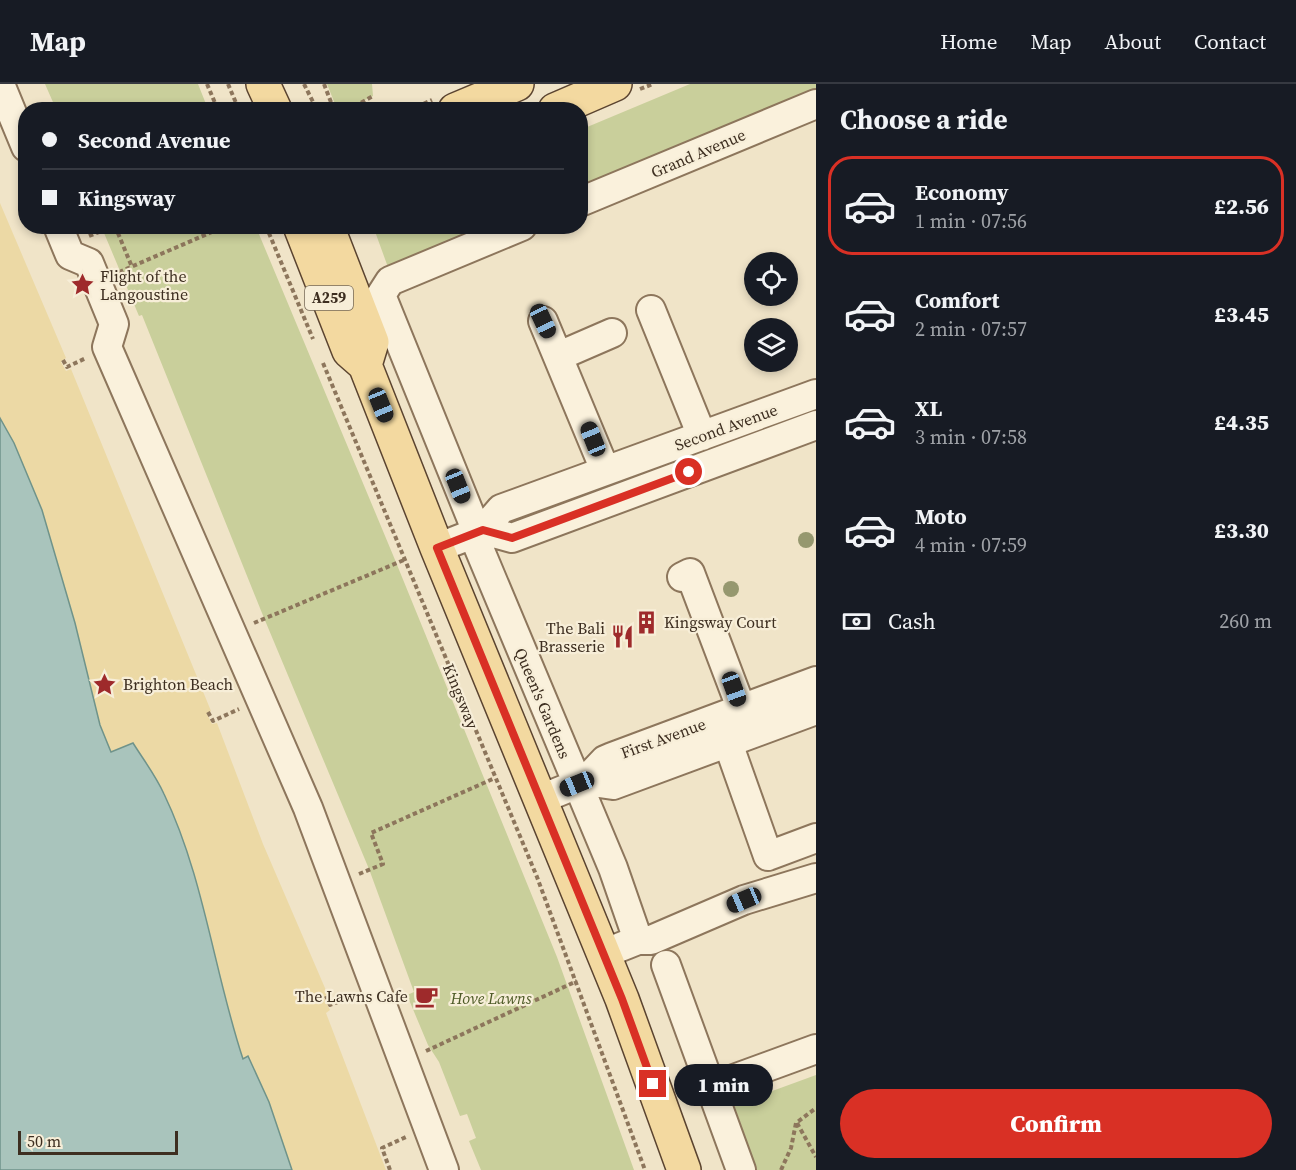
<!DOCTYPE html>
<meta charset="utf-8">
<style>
body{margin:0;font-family:"Source Serif 4",serif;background:#20242c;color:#f1f3f6;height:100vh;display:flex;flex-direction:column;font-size:22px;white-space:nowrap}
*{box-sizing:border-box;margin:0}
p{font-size:20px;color:#9ea1a6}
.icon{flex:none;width:33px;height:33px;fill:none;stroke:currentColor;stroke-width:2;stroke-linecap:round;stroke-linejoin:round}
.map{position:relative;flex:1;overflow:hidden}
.drawer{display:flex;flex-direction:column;background:#171b24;width:480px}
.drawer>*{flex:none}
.hud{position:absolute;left:18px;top:18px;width:570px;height:132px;border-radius:24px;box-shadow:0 3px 9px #0003;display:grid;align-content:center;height:132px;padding:0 24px;background:#171b24}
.buttons{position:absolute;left:744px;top:168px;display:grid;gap:12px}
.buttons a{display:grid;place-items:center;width:54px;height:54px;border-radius:50%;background:#171b24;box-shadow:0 3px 9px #0003;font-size:30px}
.scale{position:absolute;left:18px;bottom:15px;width:160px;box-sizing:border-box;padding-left:6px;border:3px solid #3d2e20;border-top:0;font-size:16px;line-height:21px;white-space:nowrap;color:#3d2e20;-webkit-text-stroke:4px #f7eed8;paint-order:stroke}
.end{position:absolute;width:27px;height:27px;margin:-14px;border:8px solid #d93025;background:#fff;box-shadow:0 0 0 3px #fff}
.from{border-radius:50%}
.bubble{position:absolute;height:42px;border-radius:21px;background:#171b24;box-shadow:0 3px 9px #0003;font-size:20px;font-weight:800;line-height:42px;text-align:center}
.car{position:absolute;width:18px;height:36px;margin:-18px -9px;border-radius:8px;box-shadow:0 0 4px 2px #0007;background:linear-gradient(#222 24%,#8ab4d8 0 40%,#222 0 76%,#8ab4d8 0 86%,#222 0)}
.hud b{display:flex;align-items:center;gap:21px;height:57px;font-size:22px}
.hud b+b{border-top:2px solid #363941}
.hud i{width:15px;height:15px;background:#f1f3f6}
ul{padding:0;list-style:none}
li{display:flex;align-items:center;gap:18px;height:99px;margin:0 12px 9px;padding:0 12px;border:3px solid transparent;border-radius:24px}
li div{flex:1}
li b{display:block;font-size:22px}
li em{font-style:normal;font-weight:800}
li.on{border-color:#d93025}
li>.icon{width:54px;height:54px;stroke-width:1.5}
h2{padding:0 24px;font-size:27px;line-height:72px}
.pay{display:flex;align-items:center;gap:15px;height:66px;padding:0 24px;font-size:22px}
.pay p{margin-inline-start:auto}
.cta{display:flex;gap:12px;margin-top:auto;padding:12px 24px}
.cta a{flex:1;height:69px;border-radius:36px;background:#d93025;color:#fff;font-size:24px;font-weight:800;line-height:69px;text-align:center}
header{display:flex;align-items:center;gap:36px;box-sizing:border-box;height:84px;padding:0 30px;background:#171b24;border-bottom:2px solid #363941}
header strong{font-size:28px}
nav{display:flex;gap:33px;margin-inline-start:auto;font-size:21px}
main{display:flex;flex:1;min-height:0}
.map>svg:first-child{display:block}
.green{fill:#c9cf9b}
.sand{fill:#ecd9a5}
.water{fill:#a9c4bc;stroke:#6f938a;stroke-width:1.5}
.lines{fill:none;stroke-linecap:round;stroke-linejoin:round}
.minor-casing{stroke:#8d765c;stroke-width:32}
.major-casing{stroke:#5b4430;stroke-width:36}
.path{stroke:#8d765c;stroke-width:4;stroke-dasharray:4.5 3;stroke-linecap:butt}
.minor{stroke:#faf1dc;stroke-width:28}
.major{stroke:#f3d9a0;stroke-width:33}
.tree{fill:#96986f}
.route{stroke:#d93025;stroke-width:8}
.labels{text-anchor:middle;stroke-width:4.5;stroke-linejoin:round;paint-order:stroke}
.shield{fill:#f7eed8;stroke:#756857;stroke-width:1.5}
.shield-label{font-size:15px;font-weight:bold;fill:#3d2e20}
.street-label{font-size:16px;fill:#3d2e20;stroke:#f7eed8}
.poi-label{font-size:16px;fill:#3d2e20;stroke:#f7eed8;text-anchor:start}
.park-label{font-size:16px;font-style:italic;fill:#4d5a26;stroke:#f7eed8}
</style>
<header>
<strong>Map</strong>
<nav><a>Home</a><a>Map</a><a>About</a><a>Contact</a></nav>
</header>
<main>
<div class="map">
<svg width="816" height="1086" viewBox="0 0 816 1086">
<rect width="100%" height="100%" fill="#f0e4c8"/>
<path class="green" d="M45,0H198L208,25H56Z
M327,0H372L373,12L347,25H337Z
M690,0H816V7L581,106L580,46Z
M104,142L256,143L393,471L557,873L634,1086H481L469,1057L476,1054L467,1030L460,1032L439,978L428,961L407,911L414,908L369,785L264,534L142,231L139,232L104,149L102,144Z
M373,142L492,143L389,186Z
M816,991V1086H757L734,1021Z"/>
<path class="sand" d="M0,119L66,274L61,278L66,287L71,285L211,627L207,630L212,640L217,639L263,760L328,911L324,914L330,926L326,929L386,1086H229L0,574Z"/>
<path class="water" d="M0,334L14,359L42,426L75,539L100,641L111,668L133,659C143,675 156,692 164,710C204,793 214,888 243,975L248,972L269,1018L292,1086H0Z"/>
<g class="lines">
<defs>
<path id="minor" d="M0,0L26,63
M580,118L816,20
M58,142L70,171L89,179L114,240L107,263L308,724L444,1086
M651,226L702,352
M543,237L605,386
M559,272L612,249
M483,446L512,454L816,341
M477,448L381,211L390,197L522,142
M473,450L613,784L638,856
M437,464L483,446L501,425L816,310
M682,493L690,489L748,642
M728,659L768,772L816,754
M585,697L613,701L816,626
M541,715L585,697L605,676L612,673L816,597
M603,870L638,856H651L744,816L816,794
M666,881L741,1086
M712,1003L816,965"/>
<path id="major" d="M263,0L275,26
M455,26L517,0
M555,26L615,0
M300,142L349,267L365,281L437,464L622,915L684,1086
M327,142L372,258L365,281"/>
</defs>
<use href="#minor" class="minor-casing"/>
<use href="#major" class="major-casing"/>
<path class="path" d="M207,0L218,26
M228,0L239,26
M304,0L317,26
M324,0L334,26
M640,5L653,0
M348,26L373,12
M410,26L432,16
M115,142L132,183
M266,142L313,255
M89,152L109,144V142
M119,188L226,142
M63,276L67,283L86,274
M323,279L537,793L645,1086
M254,539L404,476
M208,628L213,637L239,625
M359,790L383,780L371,749L495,694
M326,912L330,921L354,912
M426,967L577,897
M797,1039L816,1073
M390,1086L382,1064L406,1053
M781,1086L791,1064L796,1039L816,1024"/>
<use href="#minor" class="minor"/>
<use href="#major" class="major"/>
</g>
<g class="tree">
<circle cx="806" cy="456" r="8"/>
<circle cx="731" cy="505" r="8"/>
</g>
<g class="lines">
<path class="route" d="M653,1000L622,915L437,464L483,446L512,454L689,388"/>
</g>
<defs>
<symbol id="sight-bare" viewBox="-9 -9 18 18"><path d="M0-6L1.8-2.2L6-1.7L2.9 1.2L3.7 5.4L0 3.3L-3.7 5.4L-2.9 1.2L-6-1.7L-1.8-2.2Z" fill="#9e2a2b" stroke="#f7eed8" stroke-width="2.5" paint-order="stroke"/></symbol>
<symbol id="building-bare" viewBox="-9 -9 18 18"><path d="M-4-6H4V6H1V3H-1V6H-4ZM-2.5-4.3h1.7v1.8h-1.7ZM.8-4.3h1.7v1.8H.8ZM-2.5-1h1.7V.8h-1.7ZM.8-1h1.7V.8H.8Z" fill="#9e2a2b" stroke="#f7eed8" stroke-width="2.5" paint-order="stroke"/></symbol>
<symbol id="restaurant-bare" viewBox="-9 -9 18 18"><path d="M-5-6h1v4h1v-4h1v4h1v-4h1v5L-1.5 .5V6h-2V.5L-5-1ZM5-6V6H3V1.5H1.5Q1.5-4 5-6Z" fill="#9e2a2b" stroke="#f7eed8" stroke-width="2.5" paint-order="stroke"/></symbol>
<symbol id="cafe-bare" viewBox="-9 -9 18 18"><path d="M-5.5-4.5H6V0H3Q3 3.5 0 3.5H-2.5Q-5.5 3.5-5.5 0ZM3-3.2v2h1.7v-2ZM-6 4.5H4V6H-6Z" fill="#9e2a2b" stroke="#f7eed8" stroke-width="2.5" paint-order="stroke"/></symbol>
</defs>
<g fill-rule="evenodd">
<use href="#sight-bare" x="66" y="184" width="33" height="33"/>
<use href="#building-bare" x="630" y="522" width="33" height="33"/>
<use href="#restaurant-bare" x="606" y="536" width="33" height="33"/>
<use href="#sight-bare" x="88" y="584" width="33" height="33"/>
<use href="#cafe-bare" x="410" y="896" width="33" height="33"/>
</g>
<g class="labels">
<rect class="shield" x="305" y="202" width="48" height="24" rx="4.5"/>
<g class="shield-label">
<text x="329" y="219">A259</text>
</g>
<g class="street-label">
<text transform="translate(698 69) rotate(-23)" y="6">Grand Avenue</text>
<text transform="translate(726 343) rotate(-20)" y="6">Second Avenue</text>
<text transform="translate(461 612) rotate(68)" y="6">Kingsway</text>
<text transform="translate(543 619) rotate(67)" y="6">Queen's Gardens</text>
<text transform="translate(663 654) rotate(-20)" y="6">First Avenue</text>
</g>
<g class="poi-label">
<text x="100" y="198">Flight of the<tspan x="100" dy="18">Langoustine</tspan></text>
<text x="664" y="544">Kingsway Court</text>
<text x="605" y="550" text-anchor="end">The Bali<tspan x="605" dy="18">Brasserie</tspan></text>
<text x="123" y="606">Brighton Beach</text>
<text x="408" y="918" text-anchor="end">The Lawns Cafe</text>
</g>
<g class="park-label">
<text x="491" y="920">Hove Lawns</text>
</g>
</g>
</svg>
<div class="buttons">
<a><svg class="icon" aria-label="locate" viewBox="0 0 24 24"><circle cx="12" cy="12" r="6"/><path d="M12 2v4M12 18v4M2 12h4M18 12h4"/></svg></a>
<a><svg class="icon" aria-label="layers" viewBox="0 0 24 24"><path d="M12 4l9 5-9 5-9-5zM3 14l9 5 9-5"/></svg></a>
</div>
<div class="scale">50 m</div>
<i class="end from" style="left:689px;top:388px"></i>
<i class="end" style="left:653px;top:1000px"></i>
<div class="bubble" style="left:674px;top:980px;width:99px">1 min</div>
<i class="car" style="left:543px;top:237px;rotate:155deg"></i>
<i class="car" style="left:381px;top:321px;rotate:158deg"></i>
<i class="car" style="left:593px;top:355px;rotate:338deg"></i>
<i class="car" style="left:458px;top:402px;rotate:158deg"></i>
<i class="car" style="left:734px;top:605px;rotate:160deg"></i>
<i class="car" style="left:577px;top:700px;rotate:248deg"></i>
<i class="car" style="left:744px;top:816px;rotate:247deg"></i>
<div class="hud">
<b><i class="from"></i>Second Avenue</b>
<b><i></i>Kingsway</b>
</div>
</div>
<section class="drawer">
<h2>Choose a ride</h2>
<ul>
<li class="on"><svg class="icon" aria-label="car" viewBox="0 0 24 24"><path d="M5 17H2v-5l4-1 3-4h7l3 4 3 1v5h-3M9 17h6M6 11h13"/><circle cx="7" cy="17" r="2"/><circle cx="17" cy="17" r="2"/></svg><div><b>Economy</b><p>1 min · 07:56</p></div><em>£2.56</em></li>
<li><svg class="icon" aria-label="car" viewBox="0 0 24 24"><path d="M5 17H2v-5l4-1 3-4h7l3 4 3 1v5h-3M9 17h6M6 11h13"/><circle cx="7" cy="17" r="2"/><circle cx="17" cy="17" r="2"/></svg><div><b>Comfort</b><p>2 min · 07:57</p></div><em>£3.45</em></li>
<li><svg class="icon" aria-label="car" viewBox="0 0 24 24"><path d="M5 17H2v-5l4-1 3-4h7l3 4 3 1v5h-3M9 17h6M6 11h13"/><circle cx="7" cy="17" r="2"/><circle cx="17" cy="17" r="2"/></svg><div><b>XL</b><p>3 min · 07:58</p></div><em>£4.35</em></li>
<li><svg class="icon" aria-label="car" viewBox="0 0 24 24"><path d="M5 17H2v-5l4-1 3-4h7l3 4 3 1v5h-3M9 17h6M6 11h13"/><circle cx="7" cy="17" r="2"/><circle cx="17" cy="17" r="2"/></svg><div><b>Moto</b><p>4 min · 07:59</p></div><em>£3.30</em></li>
</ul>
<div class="pay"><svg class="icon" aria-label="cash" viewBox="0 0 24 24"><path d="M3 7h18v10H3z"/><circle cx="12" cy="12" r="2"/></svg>Cash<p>260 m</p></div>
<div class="cta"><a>Confirm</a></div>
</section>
</main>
